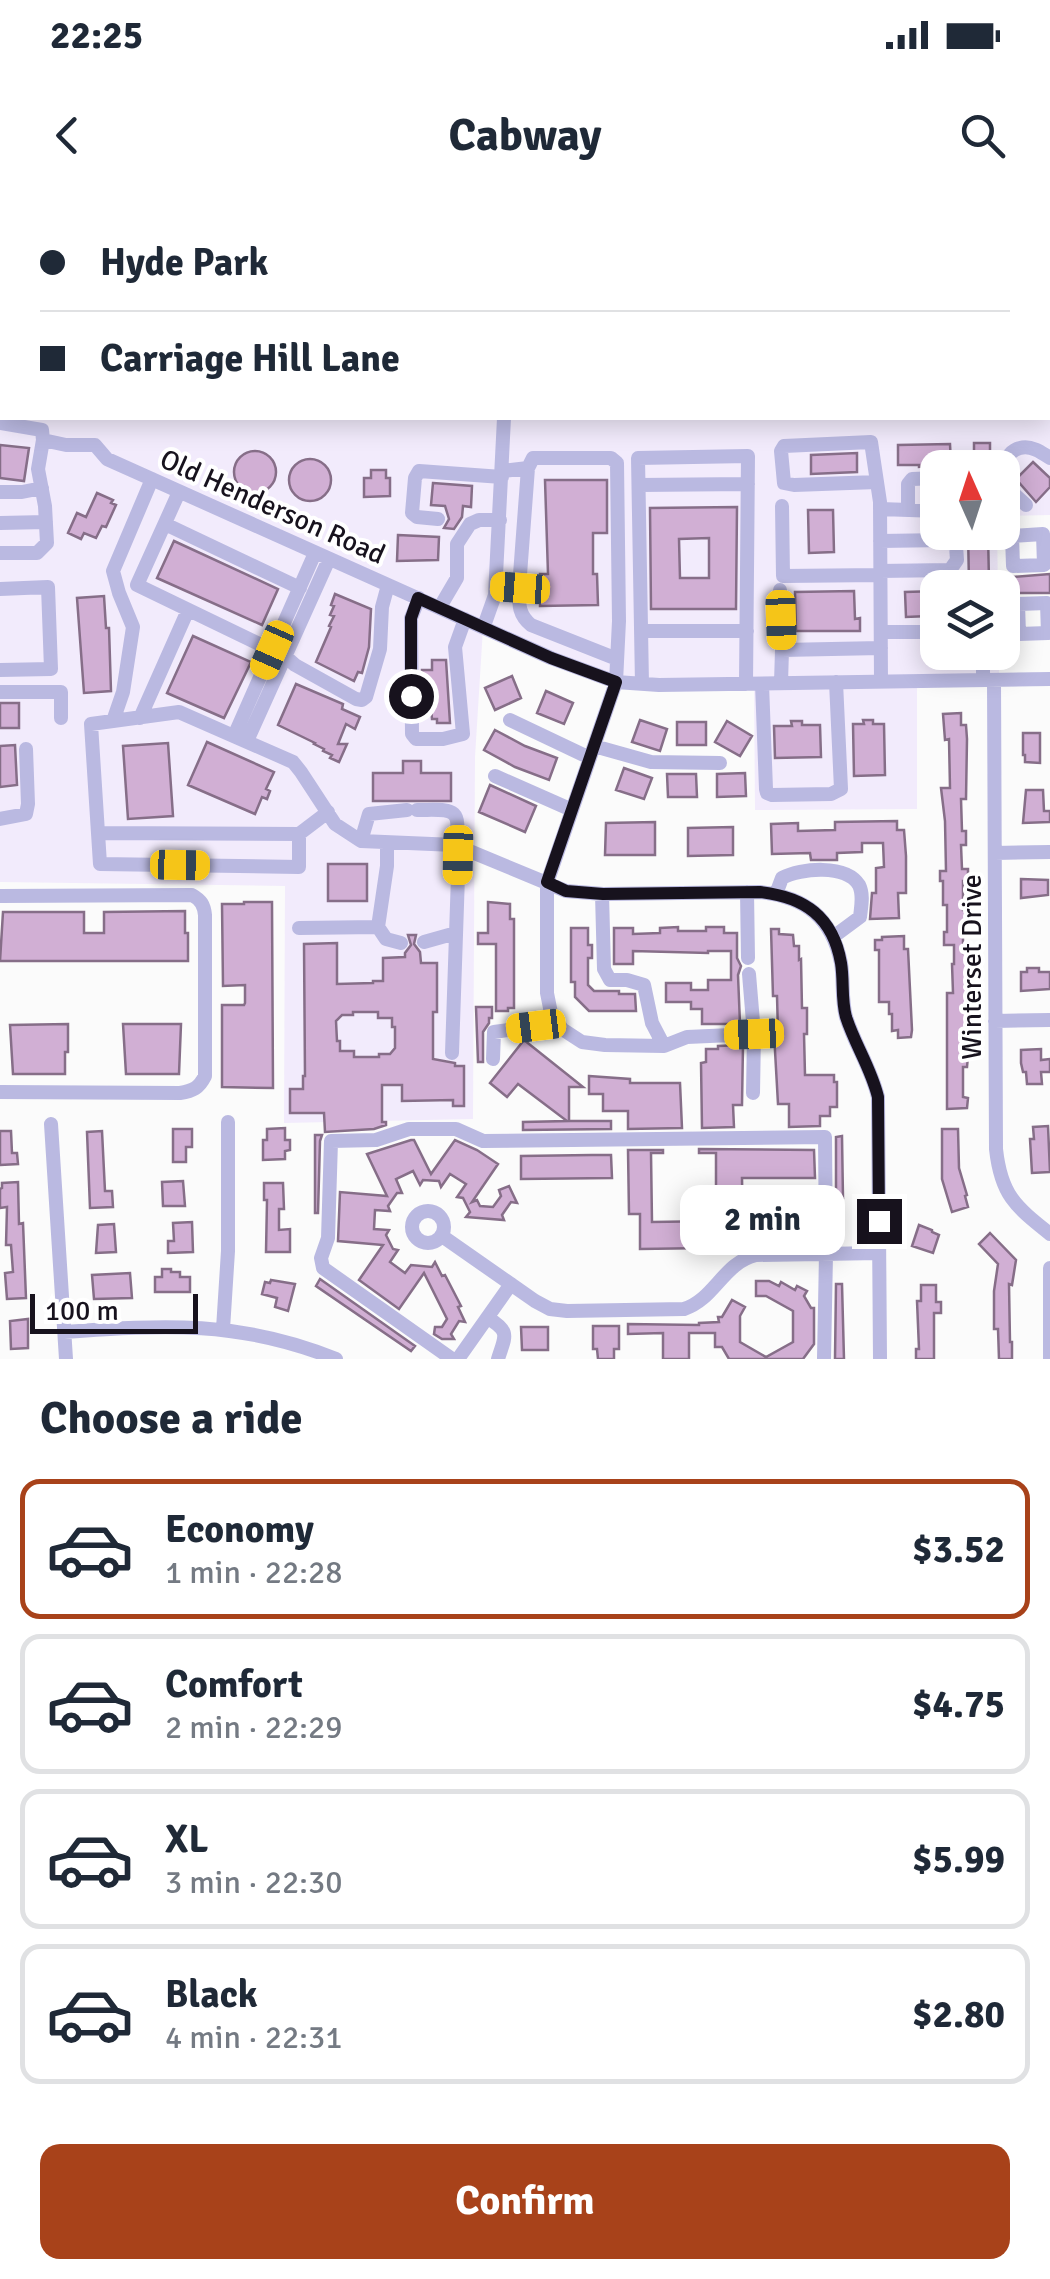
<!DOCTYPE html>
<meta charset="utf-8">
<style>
body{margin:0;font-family:Signika,sans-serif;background:#f6f6f7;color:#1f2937;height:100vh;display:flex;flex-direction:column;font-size:38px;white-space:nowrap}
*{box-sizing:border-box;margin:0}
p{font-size:32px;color:#747a83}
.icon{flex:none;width:55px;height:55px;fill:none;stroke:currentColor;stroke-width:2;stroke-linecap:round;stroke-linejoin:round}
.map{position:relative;height:1159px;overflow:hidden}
.panel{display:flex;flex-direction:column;background:#fff;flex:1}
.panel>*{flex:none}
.banner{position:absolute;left:0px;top:0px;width:1050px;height:220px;box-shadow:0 5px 25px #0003;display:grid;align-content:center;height:220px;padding:0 40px;background:#fff}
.needle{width:65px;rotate:357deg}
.controls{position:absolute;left:920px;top:250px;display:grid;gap:20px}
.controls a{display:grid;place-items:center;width:100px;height:100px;border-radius:20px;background:#fff;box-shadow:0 5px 25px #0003;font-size:50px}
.scale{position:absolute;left:30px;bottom:25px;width:168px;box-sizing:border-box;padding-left:10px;border:5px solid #17121d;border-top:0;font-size:28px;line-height:35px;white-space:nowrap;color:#17121d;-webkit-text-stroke:8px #fff;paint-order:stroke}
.end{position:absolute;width:45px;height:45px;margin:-22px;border:12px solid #17121d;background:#fff;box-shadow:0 0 0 5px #fff}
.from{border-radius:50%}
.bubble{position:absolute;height:70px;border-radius:20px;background:#fff;box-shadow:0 5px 25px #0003;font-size:32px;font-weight:700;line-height:70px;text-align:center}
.car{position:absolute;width:30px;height:60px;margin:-30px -15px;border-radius:12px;box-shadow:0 0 8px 2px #0007;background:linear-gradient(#f5c518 24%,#345 0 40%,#f5c518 0 76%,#345 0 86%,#f5c518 0)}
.banner b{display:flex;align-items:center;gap:35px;height:95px;font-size:38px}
.banner b+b{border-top:2px solid #e0e1e3}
.banner i{width:25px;height:25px;background:#1f2937}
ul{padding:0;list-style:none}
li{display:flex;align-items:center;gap:30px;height:140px;margin:0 20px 15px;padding:0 20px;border:5px solid #e0e1e3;border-radius:20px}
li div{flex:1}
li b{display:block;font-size:38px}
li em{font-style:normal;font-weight:700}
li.current{border-color:#a8421a}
li>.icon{width:90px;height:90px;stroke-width:1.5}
h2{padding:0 40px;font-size:45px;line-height:120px}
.primary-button{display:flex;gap:20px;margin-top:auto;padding:20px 40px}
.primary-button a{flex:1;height:115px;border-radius:20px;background:#a8421a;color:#fff;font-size:40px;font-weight:700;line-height:115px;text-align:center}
.status{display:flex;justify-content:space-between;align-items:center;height:70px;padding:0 50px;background:#fff;direction:ltr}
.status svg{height:28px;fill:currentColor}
header{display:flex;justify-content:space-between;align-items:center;height:130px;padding:0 40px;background:#fff;font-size:45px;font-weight:700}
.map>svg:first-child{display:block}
.built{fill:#f2ebfc}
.building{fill:#d1afd4;stroke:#866e88;stroke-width:2.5;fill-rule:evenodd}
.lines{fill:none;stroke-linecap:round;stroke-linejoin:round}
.minor{stroke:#bab9e1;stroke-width:14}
.major{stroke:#8480c6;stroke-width:18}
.route{stroke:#17121d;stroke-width:12}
.labels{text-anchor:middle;stroke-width:8;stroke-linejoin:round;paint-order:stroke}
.street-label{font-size:28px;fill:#17121d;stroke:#fff}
</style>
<div class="status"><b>22:25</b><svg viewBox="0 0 49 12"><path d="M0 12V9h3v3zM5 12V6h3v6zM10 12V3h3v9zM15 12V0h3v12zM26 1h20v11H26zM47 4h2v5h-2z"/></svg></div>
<header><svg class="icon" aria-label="back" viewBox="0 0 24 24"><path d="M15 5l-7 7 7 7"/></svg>Cabway<svg class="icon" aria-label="search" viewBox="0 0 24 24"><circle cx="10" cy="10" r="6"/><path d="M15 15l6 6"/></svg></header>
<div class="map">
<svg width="1050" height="1159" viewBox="0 0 1050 1159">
<rect width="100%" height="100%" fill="#fbfbfb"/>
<path class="built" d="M0,186H2V218H1048V196H1050V315L1003,316L1002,268H938V332L997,333L998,387L938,388V452L999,453V478L917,480V609L755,610L754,482H630L483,428L475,557L473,919L284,923L285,686L0,682Z"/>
<path class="building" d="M974,243H990V268H974Z
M950,244L951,264L919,267V265H898V245Z
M0,245L29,248L24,281L0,278Z
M234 272a21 21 0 1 1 42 0a21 21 0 1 1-42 0Z
M857,253V272L811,274V255Z
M289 280a21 21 0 1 1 42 0a21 21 0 1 1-42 0Z
M1033,262L1050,278V287L1036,302L1016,279Z
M371,270H386V278H390V296L364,297V278H371Z
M545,280H607V333H593V374H597L598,405L540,406V374H548Z
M433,283L472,286L471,307L463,306L462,317L454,329L444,328L449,319L445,306L431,305Z
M97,293L113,300L111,303L116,305L106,327L102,326L96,338L84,333L81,339L68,333L77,313L86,317Z
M737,307L736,409H651L650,308ZM709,338V378H680L679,339Z
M808,310H833L834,352L809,353Z
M968,332H988L989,382L969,383Z
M398,335L439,337L438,360L397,361Z
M174,341L278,389L262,425L157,378Z
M1006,374L1013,377L1050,374V393H1018L1009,397Z
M854,391L855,419L860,418V431H796L795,392Z
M938,391V413H929V416L906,417L905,392Z
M335,394L371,409L369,447L362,473L358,472L354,481L316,462L331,427L329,426L334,416L330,415L334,406L331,405Z
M104,396L106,428H109L111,491L84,493L77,398Z
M193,436L251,462L224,518L167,493Z
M432,460H446L450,523H437V519H432L431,507H422V470H432Z
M512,476L521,498L495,510L485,488Z
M296,484L343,504L342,509L360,517L355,529L346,524L338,544H347L339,562L330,558L332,555L323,551L324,549L314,544L315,543L278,525Z
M546,491L573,503L564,524L537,513Z
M0,503H19V528H0Z
M961,513V525H966L967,539L966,599H961L962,631H966V645H961L962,669H968V681H963V710H968V722H963V753H968V782L967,804H965L968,856L967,867H963V897L968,898L967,908L947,909V793H953L952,764H954V745H944V732H947V705H943V681H940V671H946L945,621L941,588H950L949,539L945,540L943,514Z
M640,520L667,529L660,551L632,542Z
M863,520H873V524H884L885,575L854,576L853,524H864Z
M727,521L752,536L740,556L715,542Z
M791,521H802V525H820L821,557L775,558L774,526H792Z
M677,522H706V545H677Z
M495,530L525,546L557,558L549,580L515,567L484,550Z
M1023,533H1040V563L1025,562V555H1023Z
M207,542L274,572L266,589L270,591L267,599L262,597L255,614L188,585Z
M168,543L173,616L128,619L123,546Z
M15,545L17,585L0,587V546Z
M403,561H421V573H451V601H373V573H403Z
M624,568L652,578L644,599L616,590Z
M745,573L746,596L717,597V574Z
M667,574H696L697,597H668Z
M490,585L536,606L525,632L479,612Z
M1026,590H1043L1044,611H1050V622L1023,623Z
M897,621V630H904L906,656V693H898L899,718L870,719L872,693H876V668L884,667L883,643H862V652L837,653V660H811L810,653L772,654L771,624L798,623V631L835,630V622Z
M655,622V655H605L606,623Z
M733,627V655L688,656V628Z
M328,664H367V701H328Z
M1021,679L1048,680V695L1021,698Z
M244,702H272L273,888L222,887V805H244L245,803V785L223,786L222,704H244Z
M488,702L510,704V719H514V808H508V811H496V744H478V733H488Z
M185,711V733H188V761H0L3,712H84V733H104V712Z
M678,727V731H706V727H724V733H737V758L741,766L738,775L740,824H702V809H691V802H666V783H691V790H708V780H731V751H708V753L633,751V764H614V728H633V734L660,733V728Z
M571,728H588V745H592V758H588V785L594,791H619V794H635L636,811H589L575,797V782H571Z
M771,729H779V734L793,735L794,746H799V760L801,759L802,808H807V834H804L805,875H834V882H837V907H830V916H820V926L789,927V904H778L774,833H778L777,796H773Z
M408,735H416L414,744L420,752L421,763H437V812H433V859L455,863V866H464V906H453V900L402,901V885H382V922H386V925L374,929L325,932L324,913H290V889H303V876H305L304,744L337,743V784L373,783V781H383V758L405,757V753L411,745ZM353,812H378V818H392V827H395V848L390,854H379V857H354V851H340V841H337L336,821L342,815H353Z
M904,736V749H908L912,830L911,837L898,838V830L892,831V814H889V802H879V750H875V740H882V737Z
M1027,768H1039V772H1050V789L1021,791V772H1027Z
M476,807H492V818H489V823L483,832V862H478Z
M68,824V852H65V874H13L10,825Z
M123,824H181L179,874H126Z
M524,840L583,887H569V921H611V929L523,930V922L567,921L518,884L507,897L490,883Z
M743,845L742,905H733L734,927L702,928L701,863L706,862V849H718V846Z
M1041,849V860L1050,859V872H1041L1042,884H1027L1026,872H1023L1021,863V850Z
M589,876L630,879V883H680L682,928L628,929V911H603V894H589Z
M1048,926L1050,972L1032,973L1030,939H1034L1033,927Z
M285,928V940H290V950L285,951V959L263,960V940H267V929Z
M173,929H192V947H186V962H173Z
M942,929H958L959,968L967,995L965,996L968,1007L952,1012L942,979Z
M0,931H11L12,953H17L18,964L0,965Z
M102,931L105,991H112L113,1007L90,1008L87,932Z
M315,935H322L320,941L318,1013H315Z
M842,936L843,998H836V937Z
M411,940H414L431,974L455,940L477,950L498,964L472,1002L477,1000L480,1006L493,1007L501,996L499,990L509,986L517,1003L511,1002L502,1015L504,1020L466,1017L470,1012L463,998L457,997L466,984L450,974L441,987L439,981L423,980L420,985L413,971L396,979L402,993H397L388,1006L390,1011L375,1010L374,1029L389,1030L386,1035L393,1049L398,1050L390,1062L405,1073L411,1065L432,1067L435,1062L442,1076L445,1075L461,1106L458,1107L465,1122L459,1121L451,1134L454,1139H442L434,1134L435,1127H442L447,1119L424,1073L399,1109L359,1080L383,1045L338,1041L340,992L387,996L367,954Z
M699,949L814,950L815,978H742L743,1032L708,1033V1048L640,1049V1014H629L628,950H663V953H651L652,1022L716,1021V953H699Z
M592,955H611L612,978L521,979V956Z
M183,981L185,1006H163L162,982Z
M18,982L19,1024L23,1023L26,1098L7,1099L5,1073L13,1072L11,1045H6L7,1007L0,1008V989L2,988V983Z
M264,983H283L284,1009H279V1030L290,1029V1052H266L267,1000H264Z
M192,1022L193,1052L168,1053V1041H174L173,1023Z
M114,1024L116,1052L96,1053L98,1025Z
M919,1025L932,1030V1032L939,1035L933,1053L912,1046Z
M990,1033L1016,1060L1012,1085L1009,1084L1010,1142H1012V1159H999L998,1129H994V1091L998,1064L979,1044Z
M162,1069H171V1072H180V1077H190V1092H155V1077H162Z
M130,1073L132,1098L94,1099L92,1075Z
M320,1079L415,1146L411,1151L316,1086Z
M271,1080L295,1084L288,1111L275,1107L277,1098L262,1094L265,1082L270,1083Z
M756,1081H769L779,1086L781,1082L795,1090L797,1086L807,1091L804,1096L811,1108H814V1144L803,1159H729L722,1147H715V1133H689V1159H663V1133L628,1134V1124L699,1125V1123L719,1122L718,1117H722L732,1100L745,1107L740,1116V1142L766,1157L793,1142V1111L766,1096H756Z
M836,1084H842L844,1159H835Z
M921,1085H936V1102H941V1113H934V1159H916V1149H919L917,1101H921Z
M28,1119V1148L11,1149L10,1121Z
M593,1126H619V1149H614V1159H598L597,1149H593Z
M521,1127H548V1150H522Z"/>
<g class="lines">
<path class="minor" d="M22,0V2
M180,0V2
M340,0V2
M500,0V2
M661,0L662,2
M820,0V2
M979,0V2
M0,9L2,8
M0,36H2
M0,46H2
M0,73H2
M0,85H2
M0,111H2
M0,223L42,230L43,240L66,245H95L107,259L551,458L616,482L659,485L1050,479
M503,271L528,268L533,258H611L617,263L619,421L616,482L547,683V793L551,813L562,829L582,842L605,845L664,846L687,837L754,834
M877,282L794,285L784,283L781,251L784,246L871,242L880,302L881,481
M639,285L748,284
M0,292H22L42,288
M179,292L137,385L286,457L295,465L356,499L362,500L366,497L380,449L382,407L388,385
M1026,305C1021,300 1013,294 1009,288C1000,276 1003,252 1020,248C1031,245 1041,252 1050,258
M782,306L783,376L880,375
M880,309L938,311
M908,310V284L912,279L938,278
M438,319L417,317L412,313L415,278L419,271L502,277
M0,323L46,322
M165,324L300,388
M1043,334L1044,365L1013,366L1012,336Z
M880,341L945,340L956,346L957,360L950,370L880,371
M0,353H37L47,343L45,306L38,269L43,240
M496,387L519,388C519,404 518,414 531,425L617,459
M519,388L528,268
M0,389L48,387L51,469L0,470
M780,390L782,450
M419,398L411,418L412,534L416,539H443L463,534L455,447L465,419
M1047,403L1048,433L1019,434L1018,404Z
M440,407L457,378V344L470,324L479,320H500
M484,426L495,395L504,218
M641,431H747
M881,432H938
M983,452V480
M994,480L996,949C1001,995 1015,1006 1050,1034
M781,483L782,450L881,448
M642,484L638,258L748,256L746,484
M762,484L766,589L767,593L772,595L831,594L841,589L836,482
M0,492H61V518
M140,518L188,410
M510,520L590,558
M113,521L123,492L133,427L119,393L113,371L152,279
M234,536L315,353
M247,541L329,359
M594,546L651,562L720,563
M495,576L572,610
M417,610C451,610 463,605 455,645
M328,612L299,634L98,633L91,524L179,512L293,562L301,572L335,624L361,641L455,645L566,691L603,694L760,692C805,697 832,717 841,763C844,780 841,799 846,817C855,845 871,868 878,897L880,1159
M0,619L26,614L28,604L26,549
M98,633L100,664L299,667V634
M361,641L369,614L407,610
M995,653L1050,652
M747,692L748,758
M602,694L604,769L610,780H627L644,785L652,823L664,846
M776,694L782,678C801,668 846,664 859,685C864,695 861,707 860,717L833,737
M0,696L192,695C201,700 204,705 205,715V876C199,888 193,891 180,893L0,892
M378,727L386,739L401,743
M299,728L378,727L387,666V643
M424,742L456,733
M749,774L754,834L753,893
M995,821L1050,820
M452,853L459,646
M493,859L494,832L536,826L555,819
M51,924L66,1159
M412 1027a16 16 0 1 1 32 0a16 16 0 1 1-32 0Z
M442,1036L535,1101L550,1109L567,1111L684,1109C715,1099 723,1063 756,1055L879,1053
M773,1055L772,1012L776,1007L826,1006
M488,1118C511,1132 505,1136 498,1159
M223,1129L228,1051V922
M64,1132C164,1125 240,1120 336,1159
M452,1159L323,1068L321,1058L328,1038L331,941L376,940L409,929H456L483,941L825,937L826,1054L824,1159
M458,1159L511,1084
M1050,1159V1068"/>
<path class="major" d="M0,163L2,164
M1048,182H1050
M0,197H2
M1048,205H1050"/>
</g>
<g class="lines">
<path class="route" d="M411,496V418L418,398L551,458L616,482L547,682L566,691L603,694L760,692C805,697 833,717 841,763C844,781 841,799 846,817C855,845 871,868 878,897L879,1021"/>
</g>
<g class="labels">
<g class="street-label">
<text transform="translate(273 306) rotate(24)" y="10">Old Henderson Road</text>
<text transform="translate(971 767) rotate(-90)" y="10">Winterset Drive</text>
</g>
</g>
</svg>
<div class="controls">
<a><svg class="needle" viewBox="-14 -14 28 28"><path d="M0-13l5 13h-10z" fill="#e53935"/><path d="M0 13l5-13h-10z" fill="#747a83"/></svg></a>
<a><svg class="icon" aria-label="layers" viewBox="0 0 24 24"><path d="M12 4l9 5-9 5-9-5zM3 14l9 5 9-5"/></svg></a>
</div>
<div class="scale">100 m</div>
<i class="end from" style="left:411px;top:496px"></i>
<i class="end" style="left:879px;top:1021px"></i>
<div class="bubble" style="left:680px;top:985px;width:165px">2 min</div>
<i class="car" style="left:520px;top:388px;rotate:274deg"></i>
<i class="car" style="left:781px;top:420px;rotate:178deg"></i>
<i class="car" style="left:272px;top:450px;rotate:204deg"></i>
<i class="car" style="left:458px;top:655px;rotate:181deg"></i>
<i class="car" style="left:180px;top:665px;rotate:91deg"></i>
<i class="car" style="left:536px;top:826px;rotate:263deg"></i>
<i class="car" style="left:754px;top:834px;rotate:268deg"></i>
<div class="banner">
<b><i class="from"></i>Hyde Park</b>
<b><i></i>Carriage Hill Lane</b>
</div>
</div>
<section class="panel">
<h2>Choose a ride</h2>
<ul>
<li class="current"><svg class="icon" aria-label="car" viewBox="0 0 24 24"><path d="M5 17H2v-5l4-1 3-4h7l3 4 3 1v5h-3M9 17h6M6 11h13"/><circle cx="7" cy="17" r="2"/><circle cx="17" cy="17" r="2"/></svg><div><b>Economy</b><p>1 min · 22:28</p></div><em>$3.52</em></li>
<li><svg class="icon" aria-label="car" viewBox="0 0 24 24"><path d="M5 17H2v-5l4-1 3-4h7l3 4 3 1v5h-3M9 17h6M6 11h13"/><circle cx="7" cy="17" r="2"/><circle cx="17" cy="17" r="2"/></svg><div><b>Comfort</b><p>2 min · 22:29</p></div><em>$4.75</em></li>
<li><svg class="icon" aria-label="car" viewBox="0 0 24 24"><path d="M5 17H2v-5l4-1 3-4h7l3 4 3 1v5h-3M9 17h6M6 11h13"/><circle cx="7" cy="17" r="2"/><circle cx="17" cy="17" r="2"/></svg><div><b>XL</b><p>3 min · 22:30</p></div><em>$5.99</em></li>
<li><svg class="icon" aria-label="car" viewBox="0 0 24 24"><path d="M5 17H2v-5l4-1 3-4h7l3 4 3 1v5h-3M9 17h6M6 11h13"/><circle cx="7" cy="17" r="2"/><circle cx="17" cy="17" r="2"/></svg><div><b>Black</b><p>4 min · 22:31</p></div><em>$2.80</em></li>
</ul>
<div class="primary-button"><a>Confirm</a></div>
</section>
